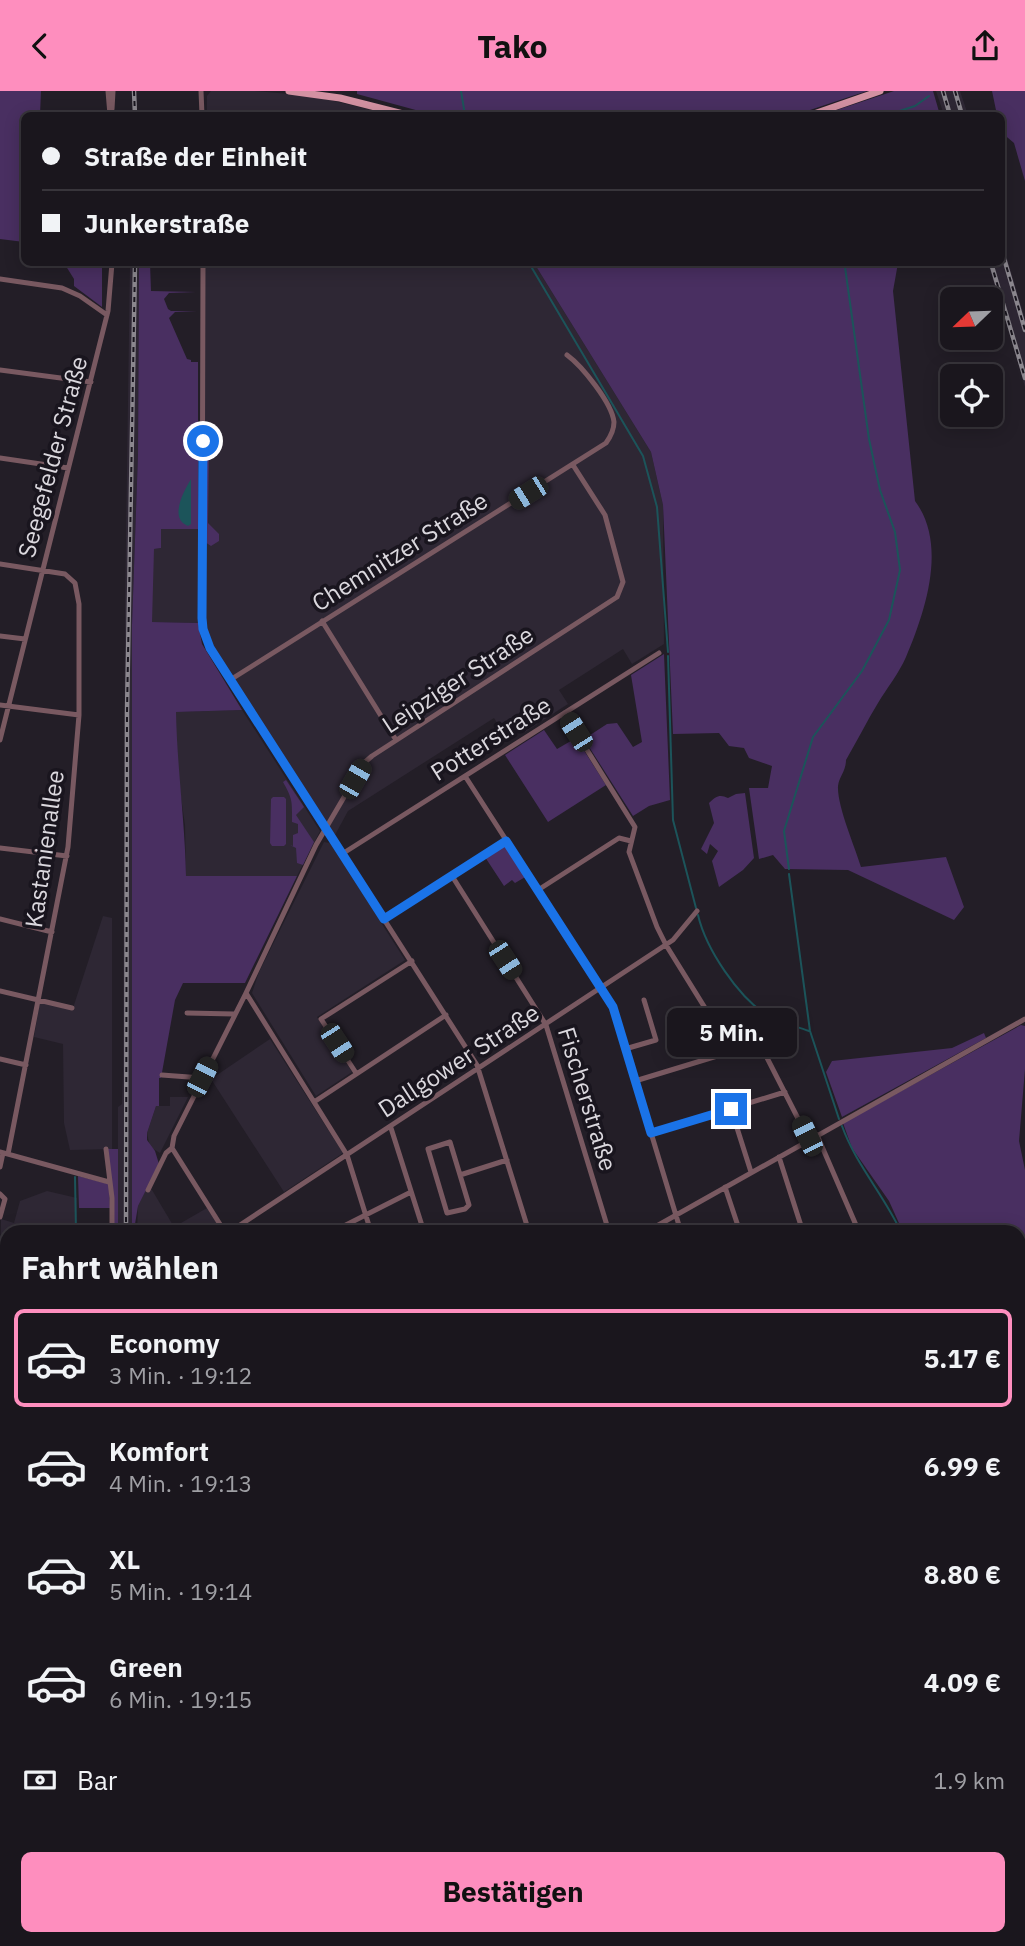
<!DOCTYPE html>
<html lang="de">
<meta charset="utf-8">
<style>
body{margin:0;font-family:"IBM Plex Sans",sans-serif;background:#231f26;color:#f1f3f6;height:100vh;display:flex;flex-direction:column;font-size:26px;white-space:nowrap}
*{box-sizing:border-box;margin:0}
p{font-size:23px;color:#9f9fa4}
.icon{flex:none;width:38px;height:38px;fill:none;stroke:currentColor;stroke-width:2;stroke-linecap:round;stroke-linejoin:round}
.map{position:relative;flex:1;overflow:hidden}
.details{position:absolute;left:0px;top:1134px;width:1026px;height:721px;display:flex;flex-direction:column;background:#1a161d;border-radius:21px 21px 0 0;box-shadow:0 4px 18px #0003,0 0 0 2px #38353b}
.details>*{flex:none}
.hud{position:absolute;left:21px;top:21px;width:984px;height:154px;border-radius:10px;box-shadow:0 4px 18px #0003,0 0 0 2px #38353b;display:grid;align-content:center;height:154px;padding:0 21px;background:#1a161d}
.needle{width:46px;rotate:247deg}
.buttons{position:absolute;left:940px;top:196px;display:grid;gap:14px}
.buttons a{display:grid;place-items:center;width:63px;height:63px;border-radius:10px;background:#1a161d;box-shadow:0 4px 18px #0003,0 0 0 2px #38353b;font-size:35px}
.end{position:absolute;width:32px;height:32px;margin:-16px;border:9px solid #1a73e8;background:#fff;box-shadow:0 0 0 4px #fff}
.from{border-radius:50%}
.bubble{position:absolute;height:49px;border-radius:10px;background:#1a161d;box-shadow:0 4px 18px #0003,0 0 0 2px #38353b;font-size:23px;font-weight:800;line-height:49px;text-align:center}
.car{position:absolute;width:21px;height:42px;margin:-21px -10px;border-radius:9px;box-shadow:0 0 5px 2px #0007;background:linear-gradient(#222 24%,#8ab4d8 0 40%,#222 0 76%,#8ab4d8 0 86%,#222 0)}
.hud b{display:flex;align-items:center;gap:24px;height:66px;font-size:26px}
.hud b+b{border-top:2px solid #38353b}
.hud i{width:18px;height:18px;background:#f1f3f6}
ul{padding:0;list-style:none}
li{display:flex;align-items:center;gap:21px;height:98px;margin:0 14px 10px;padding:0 7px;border:4px solid transparent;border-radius:10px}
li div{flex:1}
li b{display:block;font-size:26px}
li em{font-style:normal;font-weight:800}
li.on{border-color:#fe8ebe}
li>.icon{width:63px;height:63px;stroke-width:1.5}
h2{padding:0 21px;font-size:32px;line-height:84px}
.pay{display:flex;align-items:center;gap:18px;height:77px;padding:0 21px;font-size:26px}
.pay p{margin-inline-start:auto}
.primary-button{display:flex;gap:14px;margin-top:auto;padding:14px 21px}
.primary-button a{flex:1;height:80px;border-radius:10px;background:#fe8ebe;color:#111;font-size:28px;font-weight:800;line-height:80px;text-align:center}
header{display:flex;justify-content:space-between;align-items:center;height:91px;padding:0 21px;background:#fe8ebe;color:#111;font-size:32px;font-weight:800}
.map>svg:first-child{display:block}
.built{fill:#2e2734}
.green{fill:#492f61}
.water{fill:#1c545a}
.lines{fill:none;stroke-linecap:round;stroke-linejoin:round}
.stream{stroke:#1c545a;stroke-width:2}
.minor{stroke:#795961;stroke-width:5}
.major{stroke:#d391a2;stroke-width:7}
.rail-casing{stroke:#8b878e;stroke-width:4.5}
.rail{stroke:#19151e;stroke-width:2;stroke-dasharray:5;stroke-linecap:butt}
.route{stroke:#1a73e8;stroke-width:9}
.labels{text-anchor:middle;stroke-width:7;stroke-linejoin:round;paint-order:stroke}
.street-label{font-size:24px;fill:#dbd8de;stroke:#19151e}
</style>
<header><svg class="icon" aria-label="back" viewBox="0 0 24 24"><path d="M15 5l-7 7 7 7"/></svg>Tako<svg class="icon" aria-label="share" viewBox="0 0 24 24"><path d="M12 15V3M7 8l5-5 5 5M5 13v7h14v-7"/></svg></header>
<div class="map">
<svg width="1025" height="1855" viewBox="0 0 1025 1855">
<rect width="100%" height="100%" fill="#231e27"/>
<path class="built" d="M211,0H255L313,5L392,24H207V5Z
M936,0H960L968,24H944Z
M1001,147L1025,228V296L1005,227H1001L1000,223L1003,222L988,172H1001Z
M130,172H139L138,363L132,534V1141H118V1016L122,1013L123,978L125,517Z
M205,172H534L651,361L663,414L664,553L632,573L623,558L559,599L568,613L525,641L518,631L503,641L494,627L348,720L335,744L212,556L207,543L204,528Z
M161,437L198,438V532L152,531V477L154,458L161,457Z
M242,619L320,740L297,785H186L185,734L176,671V621Z
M324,751L330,752L405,869L317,926L352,981L316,1005L252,902L259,881Z
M103,825L112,827V1058L70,1059L64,1032L63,953L34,946L40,910L73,917Z
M270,948L343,1062L284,1101L211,988Z
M170,1006H188L160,1062L150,1056L147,1042L156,1015H170Z
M147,1096L152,1099L174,1136L207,1117L223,1141H137L138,1115Z
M47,1100L77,1107L76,1141H7V1213L0,1211L1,1128L14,1132L20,1110Z
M117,1848H175L176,1855H117Z"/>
<path class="green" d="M0,0H41L40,24H24V151L0,148Z
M357,0H867L795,24H434L357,3Z
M894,0H933L940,24H822Z
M992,0H1025V90L1014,52L1001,41V24H997Z
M64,172H102V216L74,195V188Z
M139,172H150L151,200L196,201L169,202L164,208L168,218L171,220H197L175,221L169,227L187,268L191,269V271H198V438H161V457L154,458L152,531L198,532L202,553L242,619L176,621C177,676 185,730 186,785H297L245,892H183L175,909L161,987H159V1015H156L147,1042V1049L155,1060L159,1073L138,1115L134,1139L132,1140V534L138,363Z
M534,172H898L893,200L915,410C948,454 925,521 906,566C899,582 887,597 878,612C867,630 857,650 846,669C846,680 839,686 838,695C837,715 855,756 861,776L946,766L964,816L954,829L848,779L785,778L773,764L759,768L749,697H768L772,675L749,667L744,657L729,655L719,642L673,643L663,414L651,361Z
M205,365H209L208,432L219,443V450L211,455L205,451Z
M664,563L670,709L649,715L633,725L584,648L607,633L617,632L633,656L642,651L631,584Z
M544,639L557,658L576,647L606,694L548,731L505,664Z
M286,689L304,716L296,724L314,751L303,774L297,772L296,757L290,754L293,755V744L298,742V733L292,731C292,710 293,709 283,691Z
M745,702L754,767L743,779L719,796L712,770L718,760L710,753L707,763L701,758L714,732L709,712C716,705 720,703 728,707L736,703Z
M273,706H284L286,708V753L284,755H272L270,752L271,708Z
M504,753L508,755L527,785L515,792L512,789L504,795L485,766Z
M1021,934L1025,935V978L1019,1050L1025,1079V1386L1019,1387L1018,1141H903L889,1110L852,1057L843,1032Z
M984,942L986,947L842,1026L826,981L832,970L952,957Z
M108,1058H118V1141H114Z
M78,1085L109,1093L110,1117H79Z
M1025,1501V1592L1019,1593V1502Z
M0,1653L7,1655V1769L0,1766Z
M0,1776L7,1780V1848H106V1855H0Z"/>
<path class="water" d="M191,388V433L188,435C169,428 183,401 191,388Z"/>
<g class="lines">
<path class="stream" d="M461,0L465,24
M887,24L915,15L929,5
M529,172L643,365L657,416L668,561
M668,565L673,729L696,817
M789,778L784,740L813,646L862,580L889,529L900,479L895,441L880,399L869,348L845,176L846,172
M789,783L810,940L839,1028
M698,824C706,858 738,906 768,925C780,932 796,935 809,940
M842,1035C856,1074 884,1104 901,1141
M75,1086L76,1141
M0,1413L7,1418
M0,1786L7,1787
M1020,1820L1025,1825
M611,1855L613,1848"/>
<path class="minor" d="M108,0L110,24
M201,0L202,24
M112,18L113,0
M203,172L202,527L207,551L477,974L529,1141
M0,188L62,197L80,205L107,224
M0,279L91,291
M0,367L68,377
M0,473L65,483L75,492L79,513V624L68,756L8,1063
M322,530L396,649
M0,545L25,548
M230,589L606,352C611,345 614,339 614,331C612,312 582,275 567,264
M0,614L79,624
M564,622L635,736L629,761L657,836L666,854L728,954L731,957L751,950L759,951L809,1049
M0,649L108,220L112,172
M465,685L613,916L681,1141
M0,757L67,765
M342,763L659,562
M452,785L546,934L609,1141
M538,799L619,747L631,750
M0,828L52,841
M384,828L506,750
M0,900L72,917
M246,902L347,1064L371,1141
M187,922L234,923
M687,938L713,930
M625,958L656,949L644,909
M0,968L26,974
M356,982L321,928L412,870
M162,984L202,987
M635,990L727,962L731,957
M314,1011L446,924
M731,1018L751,1081
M391,1037L424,1141
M651,1042L785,1001
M817,1044L859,1141
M172,1057L223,1138
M106,1058L112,1107V1141
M0,1061L109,1091
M779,1066L803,1141
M0,1076L3,1062
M460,1084L469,1114L465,1118L447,1122L428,1058L450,1051L460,1084L507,1069
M725,1096L740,1141
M148,1099L166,1062L172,1057L174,1045L246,902L316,754L364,672L372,665L617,506L623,491L605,424L573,374
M0,1103L5,1108L0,1126
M231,1140L673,849L697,820
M332,1141L411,1101
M646,1141L1025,928
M0,1217L7,1219
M0,1268L5,1273L0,1304
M0,1351L7,1350
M0,1441L7,1435
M0,1529L7,1525
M0,1627L7,1628
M1018,1628L1025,1623
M1018,1655L1025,1659
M1018,1707L1025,1706
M1018,1758L1025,1766
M0,1772L7,1775
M1018,1812H1025
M180,1848V1855
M259,1848V1855
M310,1848L311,1855
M368,1848V1855
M698,1848L700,1855
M811,1848L813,1855
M445,1855L446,1848
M470,1855L471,1848
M572,1855L575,1848
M668,1855L670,1848
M899,1855L900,1848
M996,1855V1848"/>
<path class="major" d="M289,0L340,7L407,24
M811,24L880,0"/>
<defs>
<path id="rail" d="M134,0L135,24
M943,0L950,24
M955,0L962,24
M1001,157L1025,239
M991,172L1025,287
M126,1141L127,622L135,172
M125,1855V1848"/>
</defs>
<use href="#rail" class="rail-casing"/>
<use href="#rail" class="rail"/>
</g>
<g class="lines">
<path class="route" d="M203,350L202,527L203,538L210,557L384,828L506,750L613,916L651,1042L731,1018"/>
</g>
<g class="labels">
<g class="street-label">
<text transform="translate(53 366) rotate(-75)" y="8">Seegefelder Straße</text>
<text transform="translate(400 461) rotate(-32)" y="8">Chemnitzer Straße</text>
<text transform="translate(458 589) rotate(-33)" y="8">Leipziger Straße</text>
<text transform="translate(491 648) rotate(-32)" y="8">Potterstraße</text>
<text transform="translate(45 758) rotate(-82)" y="8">Kastanienallee</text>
<text transform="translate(459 970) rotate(-33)" y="8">Dallgower Straße</text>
<text transform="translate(587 1008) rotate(73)" y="8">Fischerstraße</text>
</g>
</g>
</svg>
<div class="buttons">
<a><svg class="needle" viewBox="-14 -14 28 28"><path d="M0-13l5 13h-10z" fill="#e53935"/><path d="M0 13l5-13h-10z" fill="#9f9fa4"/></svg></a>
<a><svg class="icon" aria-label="locate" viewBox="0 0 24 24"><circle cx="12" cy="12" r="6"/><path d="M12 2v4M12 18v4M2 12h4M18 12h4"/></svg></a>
</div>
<i class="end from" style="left:203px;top:350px"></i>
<i class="end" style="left:731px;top:1018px"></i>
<div class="bubble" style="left:667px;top:917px;width:130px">5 Min.</div>
<i class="car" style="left:528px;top:402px;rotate:238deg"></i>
<i class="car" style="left:576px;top:641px;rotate:328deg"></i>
<i class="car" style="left:355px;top:688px;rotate:30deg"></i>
<i class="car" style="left:505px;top:869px;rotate:147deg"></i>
<i class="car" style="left:337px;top:952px;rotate:147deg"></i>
<i class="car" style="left:202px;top:986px;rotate:27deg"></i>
<i class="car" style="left:807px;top:1045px;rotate:334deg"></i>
<div class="hud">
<b><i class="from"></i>Straße der Einheit</b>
<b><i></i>Junkerstraße</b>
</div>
<section class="details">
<h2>Fahrt wählen</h2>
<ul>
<li class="on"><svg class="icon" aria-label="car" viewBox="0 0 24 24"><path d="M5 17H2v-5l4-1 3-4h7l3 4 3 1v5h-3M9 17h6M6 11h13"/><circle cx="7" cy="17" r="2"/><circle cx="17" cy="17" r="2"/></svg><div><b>Economy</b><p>3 Min. · 19:12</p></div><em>5.17 €</em></li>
<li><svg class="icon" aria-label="car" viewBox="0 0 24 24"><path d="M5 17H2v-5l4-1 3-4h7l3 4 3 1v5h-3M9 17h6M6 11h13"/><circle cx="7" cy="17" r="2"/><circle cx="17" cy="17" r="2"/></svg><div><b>Komfort</b><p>4 Min. · 19:13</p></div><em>6.99 €</em></li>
<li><svg class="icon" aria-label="car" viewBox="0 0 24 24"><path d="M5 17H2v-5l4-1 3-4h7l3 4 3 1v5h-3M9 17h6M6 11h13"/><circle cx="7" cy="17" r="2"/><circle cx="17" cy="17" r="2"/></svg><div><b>XL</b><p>5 Min. · 19:14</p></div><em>8.80 €</em></li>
<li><svg class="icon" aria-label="car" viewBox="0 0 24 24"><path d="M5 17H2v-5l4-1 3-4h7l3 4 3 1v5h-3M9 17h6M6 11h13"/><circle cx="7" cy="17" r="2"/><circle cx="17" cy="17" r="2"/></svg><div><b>Green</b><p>6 Min. · 19:15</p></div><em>4.09 €</em></li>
</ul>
<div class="pay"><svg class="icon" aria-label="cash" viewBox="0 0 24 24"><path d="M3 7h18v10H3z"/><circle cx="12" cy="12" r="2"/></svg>Bar<p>1.9 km</p></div>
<div class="primary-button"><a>Bestätigen</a></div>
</section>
</div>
